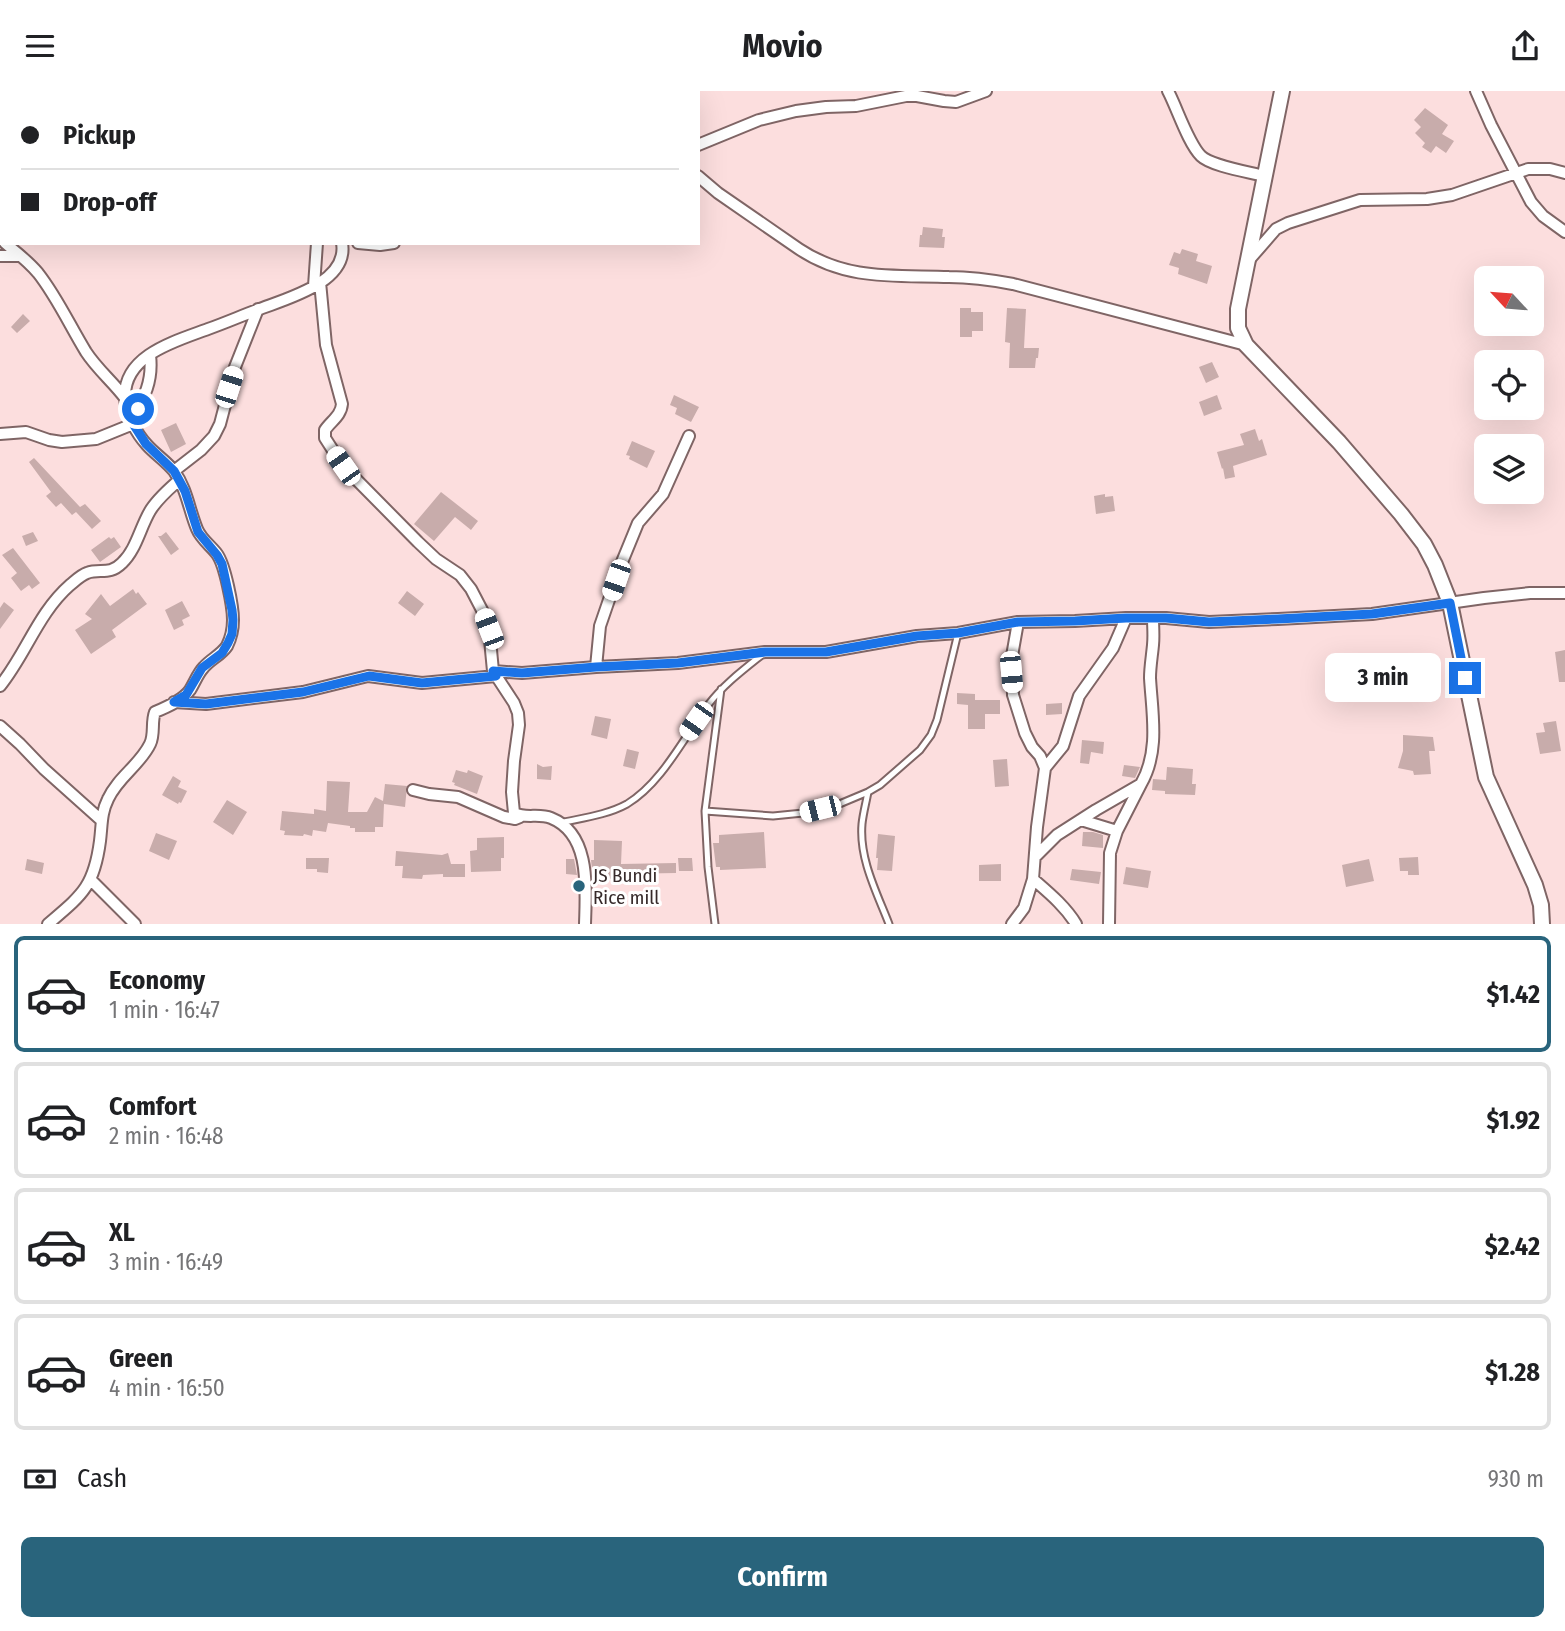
<!DOCTYPE html>
<meta charset="utf-8">
<style>
body{margin:0;font-family:"Fira Sans Condensed",sans-serif;background:#f2f2f2;color:#202124;height:100vh;display:flex;flex-direction:column;font-size:26px;white-space:nowrap}
*{box-sizing:border-box;margin:0}
p{font-size:23px;color:#757577}
.icon{flex:none;width:38px;height:38px;fill:none;stroke:currentColor;stroke-width:2;stroke-linecap:round;stroke-linejoin:round}
.map{position:relative;height:833px;overflow:hidden}
.panel{display:flex;flex-direction:column;background:#fff;flex:1}
.panel>*{flex:none}
.banner{position:absolute;left:0px;top:0px;width:700px;height:154px;box-shadow:0 7px 28px #0002;display:grid;align-content:center;height:154px;padding:0 21px;background:#fff}
.needle{width:46px;rotate:296deg}
.tools{position:absolute;left:1474px;top:175px;display:grid;gap:14px}
.tools a{display:grid;place-items:center;width:70px;height:70px;border-radius:10px;background:#fff;box-shadow:0 7px 28px #0002;font-size:35px}
.end{position:absolute;width:32px;height:32px;margin:-16px;border:9px solid #1a73e8;background:#fff;box-shadow:0 0 0 4px #fff}
.from{border-radius:50%}
.bubble{position:absolute;height:49px;border-radius:10px;background:#fff;box-shadow:0 7px 28px #0002;font-size:23px;font-weight:700;line-height:49px;text-align:center}
.car{position:absolute;width:21px;height:42px;margin:-21px -10px;border-radius:9px;box-shadow:0 0 5px 2px #0007;background:linear-gradient(#fff 24%,#345 0 40%,#fff 0 76%,#345 0 86%,#fff 0)}
.banner b{display:flex;align-items:center;gap:24px;height:66px;font-size:26px}
.banner b+b{border-top:2px solid #e0e0e0}
.banner i{width:18px;height:18px;background:#202124}
ul{padding:12px 0 0;list-style:none}
li{display:flex;align-items:center;gap:21px;height:116px;margin:0 14px 10px;padding:0 7px;border:4px solid #e0e0e0;border-radius:10px}
li div{flex:1}
li b{display:block;font-size:26px}
li em{font-style:normal;font-weight:700}
li.selected{border-color:#29647c}
li>.icon{width:63px;height:63px;stroke-width:1.5}
.pay{display:flex;align-items:center;gap:18px;height:77px;padding:0 21px;font-size:26px}
.pay p{margin-inline-start:auto}
.cta{display:flex;gap:14px;margin-top:auto;padding:14px 21px}
.cta a{flex:1;height:80px;border-radius:10px;background:#29647c;color:#fff;font-size:28px;font-weight:700;line-height:80px;text-align:center}
header{display:flex;justify-content:space-between;align-items:center;height:91px;padding:0 21px;background:#fff;font-size:32px;font-weight:700}
.map>svg:first-child{display:block}
.building{fill:#c8acab}
.lines{fill:none;stroke-linecap:round;stroke-linejoin:round}
.service-casing{stroke:#7f6565;stroke-width:9}
.minor-casing{stroke:#7f6565;stroke-width:14}
.tertiary-casing{stroke:#7f6565;stroke-width:18}
.service{stroke:#fff;stroke-width:5}
.minor{stroke:#fff;stroke-width:10}
.tertiary{stroke:#fff;stroke-width:14}
.route{stroke:#1a73e8;stroke-width:9}
.poi-dot{fill:#29647c;stroke:#fff;stroke-width:2.5}
.labels{text-anchor:middle;stroke-width:6;stroke-linejoin:round;paint-order:stroke}
.poi-label{font-size:19px;fill:#362a2a;stroke:#fff;text-anchor:start}
</style>
<header><svg class="icon" aria-label="menu" viewBox="0 0 24 24"><path d="M4 6h16M4 12h16M4 18h16"/></svg>Movio<svg class="icon" aria-label="share" viewBox="0 0 24 24"><path d="M12 15V3M7 8l5-5 5 5M5 13v7h14v-7"/></svg></header>
<div class="map">
<svg width="1565" height="833" viewBox="0 0 1565 833">
<rect width="100%" height="100%" fill="#fcdede"/>
<path class="building" d="M1425,17L1448,34L1442,43L1454,50L1446,62L1436,55L1431,62L1422,56L1425,52L1415,42L1421,36L1414,29Z
M923,136L943,138L942,146H945L944,157L919,156L920,144H922Z
M1182,158L1198,163L1196,170L1212,175L1207,193L1178,183L1179,177L1169,174L1174,161L1180,163Z
M960,217H971V221H983V240H972V246H960Z
M1007,217L1026,218L1024,257H1039L1038,267H1036L1035,277H1009L1010,252L1005,251Z
M23,223L30,230L17,242L11,236Z
M1212,271L1219,286L1206,292L1199,276Z
M674,304L699,316L691,331L675,323L677,317L670,314Z
M1217,304L1222,318L1204,325L1199,311Z
M176,332L186,353L171,361L161,339Z
M1255,338L1259,350L1262,348L1267,364L1233,375L1235,386L1225,388L1223,377L1222,378L1217,361L1244,354L1240,343Z
M632,350L655,360L647,377L629,368L630,365L626,364Z
M34,367L80,416L85,413L101,430L92,438L76,421L72,424L61,412L56,416L46,405L51,401L29,371Z
M441,401L478,430L471,439L455,426L434,450L414,433Z
M1105,403V406L1113,405L1115,420L1096,423L1094,405Z
M33,441L38,450L26,455L22,445Z
M166,441L179,458L171,464L158,445H161Z
M109,446L111,448L114,446L121,456L100,471L91,459Z
M13,457L40,492L32,498L29,494L21,500L11,487L17,482L2,464Z
M133,498L136,503L138,501L147,513L112,539L116,546L91,563L75,539L92,528L85,523L101,503L110,515Z
M407,500L424,513L415,525L398,512Z
M182,510L190,525L182,529L184,534L174,539L165,519Z
M4,511L14,519L0,538V517Z
M1565,559V591H1559L1555,561Z
M957,602L975,603V609H1000V623H985V638H968V614L957,613Z
M1062,612V623L1046,624V613Z
M595,625L611,628L607,648L591,644Z
M1556,630L1561,660L1540,663L1536,642L1545,641L1543,632Z
M1403,644L1433,646L1435,660H1429L1431,683L1414,684L1413,680L1398,677L1403,660Z
M1082,649L1104,651L1103,663L1091,661L1089,673L1080,672Z
M627,658L639,661L635,678L623,675Z
M1007,668L1009,695L995,696L993,669Z
M537,673L543,676L552,675L551,689L537,688Z
M1124,674L1140,676L1135,687L1122,685Z
M1167,676L1193,678L1192,693H1196L1195,704L1165,703V700L1152,699L1153,688L1166,689Z
M456,679L467,682L468,679L483,685L477,703L454,694L455,692L452,691Z
M173,685L181,690L178,696L187,700L181,712L179,711L178,713L162,704Z
M327,690L350,691L348,721H367L375,706L383,710L385,693L407,695L405,716L384,713L383,736H375V741H355V737H350V735L328,732L326,741L313,739L312,745L304,743L303,745L284,744L285,740L280,739L282,720L314,723V718L326,720Z
M227,709L247,721L233,744L213,731Z
M764,741L766,777L720,779V776H716L713,752H719V744Z
M1083,741H1093L1103,744V757L1082,755Z
M156,742L177,750L169,769L149,760Z
M878,743L895,745L892,780L877,779L878,767H876Z
M504,746V767H501V780L471,781L470,760L477,759V747Z
M594,749L622,750L621,773L676,772V782L621,783V788L593,787L591,769H594Z
M396,760L442,764L448,762L451,773H465V786H443V783L423,784L422,788L402,787L403,775H395Z
M1418,766L1419,784H1408V780H1400L1399,767Z
M306,767H329L328,782L317,781V778H306Z
M678,767H692L693,780H679Z
M27,768L44,772L42,783L25,779Z
M566,768H574L577,784L566,783Z
M1369,768L1374,790L1346,796L1342,774Z
M1001,773V790H979V774Z
M1126,776L1151,780L1148,797L1123,793Z
M1072,778L1101,781L1099,793L1070,789Z"/>
<g class="lines">
<defs>
<path id="service" d="M868,701C866,712 863,723 862,733C859,768 877,802 889,833
M705,720L773,725L803,722L837,714L868,701L880,694L920,659L931,644L937,629L958,542
M560,732C582,727 607,724 627,713C662,692 684,646 708,614C723,594 743,579 763,563
M715,833L708,776L705,720L721,598"/>
<path id="minor" d="M619,0L620,2
M1168,0C1177,17 1188,52 1201,65C1211,75 1249,81 1264,85
M1476,0L1491,34L1531,111L1543,125L1565,141
M328,2V0
M579,2L581,0
M698,54L759,29L796,20L826,16L856,15L906,5H917L944,10L956,11L986,0
M698,85L718,102L799,158C847,190 895,184 949,186C971,186 992,189 1013,193L1246,254
M5,152C16,161 28,170 38,182C57,206 70,235 86,261C97,278 113,291 125,307
M358,152L380,154L394,152
M0,165H20
M1249,169L1276,138L1288,132L1360,109L1427,108L1452,104L1528,78H1550L1565,82
M320,191L326,254L342,313C341,325 331,330 325,339V347L343,375L418,451L436,468L460,484L471,498L483,521L489,538L493,580L514,612L518,622L519,634L514,670L512,701L514,722C525,728 539,722 551,727C591,743 586,797 585,833
M314,195L317,152
M130,328C145,308 153,289 150,264
M0,343L26,341L49,349L62,351L96,348L133,333
M174,380L201,359L214,345L220,333L235,276L258,218
M596,576L600,535L622,471L638,432L663,403L689,345
M493,580L522,582L596,576L678,572L765,561H826L917,545L958,542L1018,531L1075,530L1126,527H1166L1209,531L1278,528L1372,523L1484,507L1530,502H1565
M0,595C26,563 38,522 70,494C75,490 81,484 87,482C100,477 109,485 122,472C136,459 140,437 150,420C157,408 168,399 179,389
M174,611L206,613L303,601L368,585L422,592L496,585
M0,635L20,653L44,678L101,729
M1045,677L1063,655L1079,605L1113,557L1126,527
M413,699L429,703L458,706L504,726L515,728L520,726
M1081,729L1117,740
M1035,766L1057,744L1096,719L1141,693C1160,660 1152,622 1150,587C1150,576 1152,565 1153,554C1154,545 1153,536 1153,527
M1033,788C1049,802 1065,815 1076,833
M91,789L135,833
M48,833C82,804 94,796 100,750C102,734 101,722 108,708C118,686 140,674 150,653C155,643 151,631 155,621C167,616 183,609 190,599C195,591 198,582 204,576C211,568 221,564 227,555C231,547 233,538 233,529C233,515 225,474 217,463C211,455 201,448 197,438C189,419 187,398 174,380C166,370 155,363 147,354C136,342 126,323 125,307C123,264 176,250 208,238C225,232 241,225 257,219C285,208 349,192 342,152
M1012,833L1024,817L1033,788L1037,736L1045,677L1040,665L1032,656L1025,642L1013,604L1012,565L1018,531
M1109,833L1110,762L1117,740L1141,693"/>
<path id="tertiary" d="M1282,0L1238,218V237L1246,254L1339,351L1401,423L1424,453L1435,474L1450,512L1486,686L1535,794L1541,814L1542,833"/>
</defs>
<use href="#service" class="service-casing"/>
<use href="#minor" class="minor-casing"/>
<use href="#tertiary" class="tertiary-casing"/>
<use href="#service" class="service"/>
<use href="#minor" class="minor"/>
<use href="#tertiary" class="tertiary"/>
</g>
<g class="lines">
<path class="route" d="M138,318L130,328L146,353L174,380L185,400L198,441L217,464L222,473L232,519L233,529L232,543L228,552L222,562L202,577L186,604L174,611L206,613L303,601L369,585L422,592L496,585L493,580L522,582L596,576L678,572L765,561H826L917,545L958,542L1018,531L1075,530L1126,527H1166L1209,531L1278,528L1372,523L1450,512L1465,587"/>
</g>
<circle class="poi-dot" cx="579" cy="795" r="7"/>
<g class="labels">
<g class="poi-label">
<text x="593" y="791">JS Bundi<tspan x="593" dy="22">Rice mill</tspan></text>
</g>
</g>
</svg>
<div class="tools">
<a><svg class="needle" viewBox="-14 -14 28 28"><path d="M0-13l5 13h-10z" fill="#e53935"/><path d="M0 13l5-13h-10z" fill="#757577"/></svg></a>
<a><svg class="icon" aria-label="locate" viewBox="0 0 24 24"><circle cx="12" cy="12" r="6"/><path d="M12 2v4M12 18v4M2 12h4M18 12h4"/></svg></a>
<a><svg class="icon" aria-label="layers" viewBox="0 0 24 24"><path d="M12 4l9 5-9 5-9-5zM3 14l9 5 9-5"/></svg></a>
</div>
<i class="end from" style="left:138px;top:318px"></i>
<i class="end" style="left:1465px;top:587px"></i>
<div class="bubble" style="left:1325px;top:562px;width:116px">3 min</div>
<i class="car" style="left:229px;top:296px;rotate:18deg"></i>
<i class="car" style="left:343px;top:375px;rotate:325deg"></i>
<i class="car" style="left:616px;top:489px;rotate:199deg"></i>
<i class="car" style="left:489px;top:538px;rotate:339deg"></i>
<i class="car" style="left:1011px;top:581px;rotate:175deg"></i>
<i class="car" style="left:696px;top:630px;rotate:215deg"></i>
<i class="car" style="left:820px;top:718px;rotate:256deg"></i>
<div class="banner">
<b><i class="from"></i>Pickup</b>
<b><i></i>Drop-off</b>
</div>
</div>
<section class="panel">
<ul>
<li class="selected"><svg class="icon" aria-label="car" viewBox="0 0 24 24"><path d="M5 17H2v-5l4-1 3-4h7l3 4 3 1v5h-3M9 17h6M6 11h13"/><circle cx="7" cy="17" r="2"/><circle cx="17" cy="17" r="2"/></svg><div><b>Economy</b><p>1 min · 16:47</p></div><em>$1.42</em></li>
<li><svg class="icon" aria-label="car" viewBox="0 0 24 24"><path d="M5 17H2v-5l4-1 3-4h7l3 4 3 1v5h-3M9 17h6M6 11h13"/><circle cx="7" cy="17" r="2"/><circle cx="17" cy="17" r="2"/></svg><div><b>Comfort</b><p>2 min · 16:48</p></div><em>$1.92</em></li>
<li><svg class="icon" aria-label="car" viewBox="0 0 24 24"><path d="M5 17H2v-5l4-1 3-4h7l3 4 3 1v5h-3M9 17h6M6 11h13"/><circle cx="7" cy="17" r="2"/><circle cx="17" cy="17" r="2"/></svg><div><b>XL</b><p>3 min · 16:49</p></div><em>$2.42</em></li>
<li><svg class="icon" aria-label="car" viewBox="0 0 24 24"><path d="M5 17H2v-5l4-1 3-4h7l3 4 3 1v5h-3M9 17h6M6 11h13"/><circle cx="7" cy="17" r="2"/><circle cx="17" cy="17" r="2"/></svg><div><b>Green</b><p>4 min · 16:50</p></div><em>$1.28</em></li>
</ul>
<div class="pay"><svg class="icon" aria-label="cash" viewBox="0 0 24 24"><path d="M3 7h18v10H3z"/><circle cx="12" cy="12" r="2"/></svg>Cash<p>930 m</p></div>
<div class="cta"><a>Confirm</a></div>
</section>
